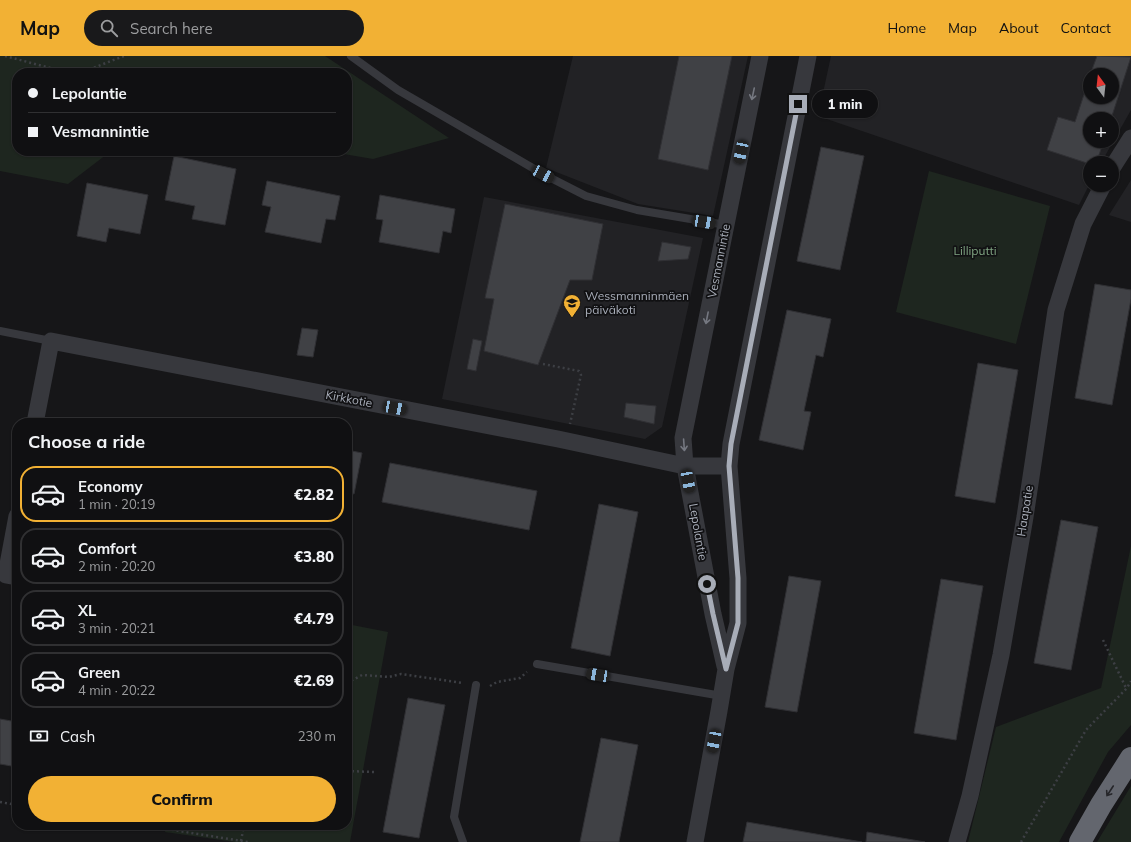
<!DOCTYPE html>
<meta charset="utf-8">
<style>
body{margin:0;font-family:Mulish,sans-serif;background:#19191b;color:#f1f3f6;height:100vh;display:flex;flex-direction:column;font-size:15px;white-space:nowrap}
*{box-sizing:border-box;margin:0}
p{font-size:13px;color:#9c9d9f}
.icon{flex:none;width:22px;height:22px;fill:none;stroke:currentColor;stroke-width:2;stroke-linecap:round;stroke-linejoin:round}
.map{position:relative;flex:1;overflow:hidden}
.sheet{position:absolute;left:12px;top:362px;width:340px;height:412px;display:flex;flex-direction:column;background:#101012;border-radius:16px;box-shadow:0 1px 3px #0004,0 0 0 1px #303032}
.sheet>*{flex:none}
.guide{position:absolute;left:12px;top:12px;width:340px;height:88px;border-radius:16px;box-shadow:0 1px 3px #0004,0 0 0 1px #303032;display:grid;align-content:center;height:88px;padding:0 16px;background:#101012}
.needle{width:26px;rotate:345deg}
.buttons{position:absolute;left:1083px;top:12px;display:grid;gap:8px}
.buttons a{display:grid;place-items:center;width:36px;height:36px;border-radius:50%;background:#101012;box-shadow:0 1px 3px #0004,0 0 0 1px #303032;font-size:20px}
.end{position:absolute;width:18px;height:18px;margin:-9px;border:5px solid #a8adb8;background:#111;box-shadow:0 0 0 2px #111}
.from{border-radius:50%}
.bubble{position:absolute;height:28px;border-radius:14px;background:#101012;box-shadow:0 1px 3px #0004,0 0 0 1px #303032;font-size:13px;font-weight:800;line-height:28px;text-align:center}
.car{position:absolute;width:12px;height:24px;margin:-12px -6px;border-radius:5px;box-shadow:0 0 3px 1px #0007;background:linear-gradient(#222 24%,#8ab4d8 0 40%,#222 0 76%,#8ab4d8 0 86%,#222 0)}
.guide b{display:flex;align-items:center;gap:14px;height:38px;font-size:15px}
.guide b+b{border-top:1px solid #303032}
.guide i{width:10px;height:10px;background:#f1f3f6}
ul{padding:0;list-style:none}
li{display:flex;align-items:center;gap:12px;height:56px;margin:0 8px 6px;padding:0 8px;border:2px solid #303032;border-radius:16px}
li div{flex:1}
li b{display:block;font-size:15px}
li em{font-style:normal;font-weight:800}
li.current{border-color:#f2b134}
li>.icon{width:36px;height:36px;stroke-width:1.5}
h2{padding:0 16px;font-size:18px;line-height:48px}
.pay{display:flex;align-items:center;gap:10px;height:44px;padding:0 16px;font-size:15px}
.pay p{margin-inline-start:auto}
.button{display:flex;gap:8px;margin-top:auto;padding:8px 16px}
.button a{flex:1;height:46px;border-radius:24px;background:#f2b134;color:#111;font-size:16px;font-weight:800;line-height:46px;text-align:center}
header{display:flex;align-items:center;gap:24px;box-sizing:border-box;height:56px;padding:0 20px;background:#f2b134;color:#111}
header strong{font-size:19px}
nav{display:flex;gap:22px;margin-inline-start:auto;font-size:14px}
.search{width:280px;height:36px;background:#19191b;display:flex;align-items:center;gap:10px;box-sizing:border-box;padding:0 14px;border-radius:22px;color:#9c9d9f;font-size:15px}
.map>svg:first-child{display:block}
.built{fill:#222225;fill-rule:evenodd}
.green{fill:#1e261f}
.building{fill:#404145;stroke:#303034}
.lines{fill:none;stroke-linecap:round;stroke-linejoin:round}
.path{stroke:#3d3f44;stroke-width:2.5;stroke-dasharray:2 3;stroke-linecap:butt}
.lane{stroke:#37383d;stroke-width:8}
.street{stroke:#37383d;stroke-width:17}
.highway{stroke:#63666e;stroke-width:22}
.oneway{stroke:#757881}
.oneway2{stroke:#26262a}
.route{stroke:#a8adb8;stroke-width:5}
.labels{text-anchor:middle;stroke-width:3.5;stroke-linejoin:round;paint-order:stroke}
.park-label{font-size:12px;fill:#7fa381;stroke:#111113}
.street-label{font-size:12px;fill:#a8adb8;stroke:#111113}
.poi-label{font-size:12px;fill:#a8adb8;stroke:#111113;text-anchor:start}
</style>
<header>
<strong>Map</strong>
<div class="search"><svg class="icon" aria-label="search" viewBox="0 0 24 24"><circle cx="10" cy="10" r="6"/><path d="M15 15l6 6"/></svg>Search here</div>
<nav><a>Home</a><a>Map</a><a>About</a><a>Contact</a></nav>
</header>
<div class="map">
<svg width="1131" height="786" viewBox="0 0 1131 786">
<rect width="100%" height="100%" fill="#161618"/>
<path class="built" d="M573,0H748L713,160L638,148L546,112Z
M831,0H1131V54L1101,107H1090V127L1079,149L818,60ZM1090,19H1112V41H1090ZM1090,63H1112V85H1090Z
M1131,124V166L1109,159Z
M484,141L703,182L662,371L645,383L442,343Z"/>
<path class="green" d="M0,0H325L449,82L373,103L326,95H347V17H17V95H111L68,128L0,115Z
M929,115L1050,150L1016,288L896,256Z
M1131,490V669L1108,696L1059,786H968L996,671L1101,632Z
M347,568L388,576L350,786H235L165,776L166,769H347Z
M1131,730V786H1097Z"/>
<path class="building" d="M679,0H732L708,114L658,103Z
M1097,0L1131,1L1111,63H1090V85H1104L1096,107L1090,108L1047,94L1058,61L1075,66L1090,20V41H1112V19H1090Z
M821,91L864,100L840,214L797,205Z
M174,100L236,113L225,169L192,163L195,150L165,144Z
M267,125L340,140L335,164L326,163L321,187L265,176L271,151L262,149Z
M87,127L148,139L140,178L109,172L106,186L77,180Z
M380,139L455,153L451,177L443,175L439,197L379,186L383,164L376,163Z
M505,148L603,168L592,224H570L538,309L484,295L494,243L485,242Z
M662,186L691,191L688,203L658,205Z
M1095,228L1131,234V243L1112,349L1075,342Z
M787,254L831,263L823,301L816,299L804,355L811,356L803,394L759,384Z
M302,272L318,274L313,301L297,299Z
M473,283L482,285L476,315L467,313Z
M978,307L1018,314L995,447L955,440Z
M626,347L656,350L654,368L624,361Z
M347,394L362,397L354,438L347,436Z
M390,407L537,435L529,474L382,446Z
M599,448L638,456L610,600L571,592Z
M1061,464L1098,471L1071,614L1034,607Z
M789,520L821,525L797,656L765,651Z
M941,523L983,530L956,684L914,677Z
M408,642L445,649L419,782L383,776Z
M0,663L17,666V711L0,708Z
M601,682L638,689L619,786H580Z
M747,766L862,786H743Z
M867,776L925,786H866Z"/>
<g class="lines">
<path class="path" d="M5,0L69,17
M80,17L124,0
M543,308L579,315L581,319L570,368
M1103,584L1126,632
M347,627L362,619L389,621L401,618L463,627
M490,630L497,626L520,622L527,616
M347,715L374,716
M0,746L17,749
M142,769L248,786
M241,785L244,769
M1021,786L1086,674L1127,632L1131,625"/>
<path class="lane" d="M351,0L398,34L543,118L586,140L637,154L726,169
M0,275L51,285
M537,608L722,640
M463,786L454,761L476,629"/>
<path class="street" d="M1112,112L1131,82
M35,367L51,285L558,383L685,410H729
M17,460L6,519L17,521
M725,610L713,558L685,410L683,382L760,0
M695,786L719,655L726,613L738,567V522L729,410L731,388L808,0
M957,786L970,740L1001,599L1025,461L1056,254L1083,168L1103,129"/>
<path class="highway" d="M1080,786L1101,749L1131,702"/>
</g>
<defs><path id="oneway-shaft" d="M-6 0H5M1.5-3L5.5 0L1.5 3" fill="none" stroke-width="1.6" stroke-linecap="round" stroke-linejoin="round"/></defs>
<g class="oneway">
<use href="#oneway-shaft" transform="translate(753 38) rotate(102)"/>
<use href="#oneway-shaft" transform="translate(707 262) rotate(101)"/>
<use href="#oneway-shaft" transform="translate(684 389) rotate(86)"/>
</g>
<use class="oneway2" href="#oneway-shaft" transform="translate(1110 735) rotate(123)"/>
<g class="lines">
<path class="route" d="M707,528L713,558L726,613L738,567V522L729,410L731,388L798,48"/>
</g>
<defs>
<symbol id="school-pin" viewBox="-11 -11 22 30"><path d="M0 17L-7.5 6A9.5 9.5 0 1 1 7.5 6Z" fill="#f2b134" stroke="#111113"/><path d="M0-5L7-2L0 1L-7-2ZM-4 1L0 2.5L4 1V4Q0 6-4 4Z" fill="#111"/></symbol>
</defs>
<g fill-rule="evenodd">
<use href="#school-pin" x="562" y="237" width="20" height="27"/>
</g>
<g class="labels">
<g class="park-label">
<text x="975" y="199">Lilliputti</text>
</g>
<g class="street-label">
<text transform="translate(719 205) rotate(-79)" y="4">Vesmannintie</text>
<text transform="translate(349 343) rotate(11)" y="4">Kirkkotie</text>
<text transform="translate(1025 455) rotate(-81)" y="4">Haapatie</text>
<text transform="translate(698 476) rotate(80)" y="4">Lepolantie</text>
</g>
<g class="poi-label">
<text x="585" y="244">Wessmanninmäen<tspan x="585" dy="14">päiväkoti</tspan></text>
</g>
</g>
</svg>
<div class="buttons">
<a><svg class="needle" viewBox="-14 -14 28 28"><path d="M0-13l5 13h-10z" fill="#e53935"/><path d="M0 13l5-13h-10z" fill="#9c9d9f"/></svg></a>
<a>+</a>
<a>−</a>
</div>
<i class="end from" style="left:707px;top:528px"></i>
<i class="end" style="left:798px;top:48px"></i>
<div class="bubble" style="left:812px;top:34px;width:66px">1 min</div>
<i class="car" style="left:741px;top:96px;rotate:192deg"></i>
<i class="car" style="left:543px;top:118px;rotate:118deg"></i>
<i class="car" style="left:704px;top:166px;rotate:100deg"></i>
<i class="car" style="left:395px;top:352px;rotate:101deg"></i>
<i class="car" style="left:688px;top:425px;rotate:169deg"></i>
<i class="car" style="left:598px;top:619px;rotate:280deg"></i>
<i class="car" style="left:714px;top:685px;rotate:191deg"></i>
<div class="guide">
<b><i class="from"></i>Lepolantie</b>
<b><i></i>Vesmannintie</b>
</div>
<section class="sheet">
<h2>Choose a ride</h2>
<ul>
<li class="current"><svg class="icon" aria-label="car" viewBox="0 0 24 24"><path d="M5 17H2v-5l4-1 3-4h7l3 4 3 1v5h-3M9 17h6M6 11h13"/><circle cx="7" cy="17" r="2"/><circle cx="17" cy="17" r="2"/></svg><div><b>Economy</b><p>1 min · 20:19</p></div><em>€2.82</em></li>
<li><svg class="icon" aria-label="car" viewBox="0 0 24 24"><path d="M5 17H2v-5l4-1 3-4h7l3 4 3 1v5h-3M9 17h6M6 11h13"/><circle cx="7" cy="17" r="2"/><circle cx="17" cy="17" r="2"/></svg><div><b>Comfort</b><p>2 min · 20:20</p></div><em>€3.80</em></li>
<li><svg class="icon" aria-label="car" viewBox="0 0 24 24"><path d="M5 17H2v-5l4-1 3-4h7l3 4 3 1v5h-3M9 17h6M6 11h13"/><circle cx="7" cy="17" r="2"/><circle cx="17" cy="17" r="2"/></svg><div><b>XL</b><p>3 min · 20:21</p></div><em>€4.79</em></li>
<li><svg class="icon" aria-label="car" viewBox="0 0 24 24"><path d="M5 17H2v-5l4-1 3-4h7l3 4 3 1v5h-3M9 17h6M6 11h13"/><circle cx="7" cy="17" r="2"/><circle cx="17" cy="17" r="2"/></svg><div><b>Green</b><p>4 min · 20:22</p></div><em>€2.69</em></li>
</ul>
<div class="pay"><svg class="icon" aria-label="cash" viewBox="0 0 24 24"><path d="M3 7h18v10H3z"/><circle cx="12" cy="12" r="2"/></svg>Cash<p>230 m</p></div>
<div class="button"><a>Confirm</a></div>
</section>
</div>
